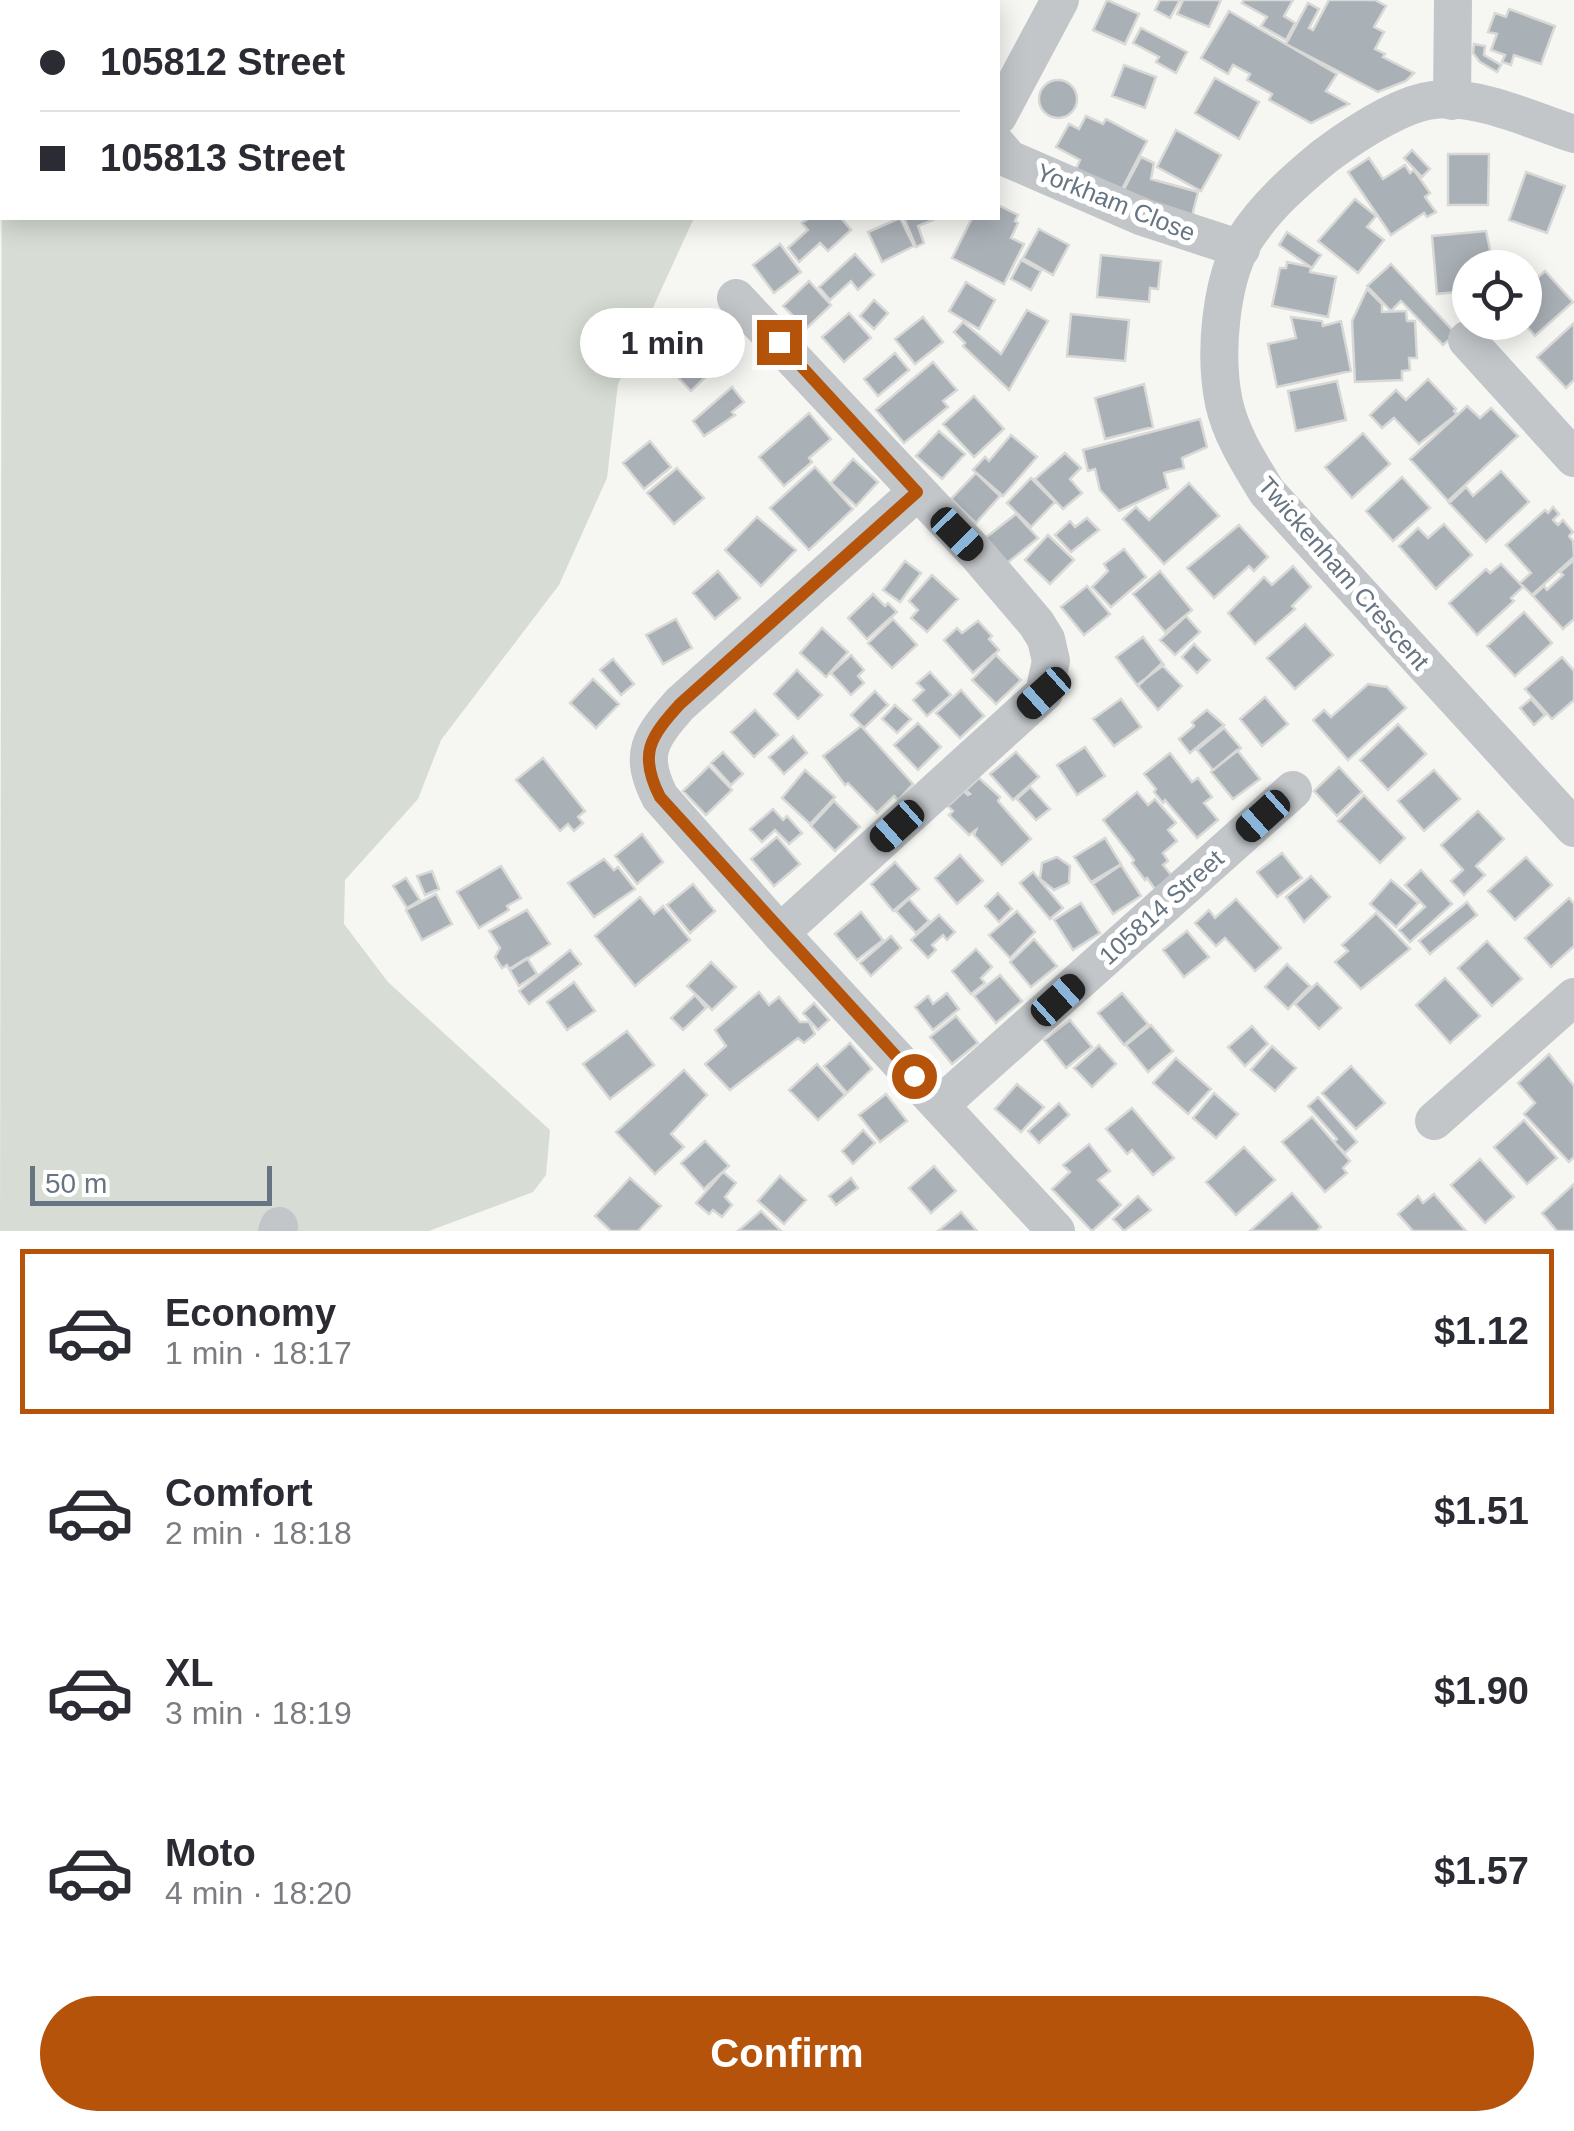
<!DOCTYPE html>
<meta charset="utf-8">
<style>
body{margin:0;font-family:Arial,sans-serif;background:#f7f7f7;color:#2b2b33;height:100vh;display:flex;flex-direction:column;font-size:38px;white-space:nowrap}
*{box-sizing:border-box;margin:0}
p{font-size:32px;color:#7c7c81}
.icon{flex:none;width:55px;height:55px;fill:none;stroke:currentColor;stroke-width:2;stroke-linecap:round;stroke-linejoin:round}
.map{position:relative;height:1231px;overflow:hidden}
.sheet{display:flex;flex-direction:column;background:#fff;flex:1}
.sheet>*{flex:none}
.top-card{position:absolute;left:0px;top:0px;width:1000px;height:220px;box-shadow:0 5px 25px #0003;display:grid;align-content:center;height:220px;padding:0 40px;background:#fff}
.tools{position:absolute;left:1452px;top:250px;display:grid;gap:20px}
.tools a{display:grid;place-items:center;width:90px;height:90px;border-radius:50%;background:#fff;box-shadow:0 5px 25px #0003;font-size:50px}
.scale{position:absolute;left:30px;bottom:25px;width:242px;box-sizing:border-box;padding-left:10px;border:5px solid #677582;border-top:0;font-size:28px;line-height:35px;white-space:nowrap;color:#677582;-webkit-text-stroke:8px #fff;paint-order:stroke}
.end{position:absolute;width:45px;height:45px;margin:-22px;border:12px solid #b45309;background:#fff;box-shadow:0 0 0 5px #fff}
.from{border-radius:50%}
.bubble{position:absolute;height:70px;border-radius:35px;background:#fff;box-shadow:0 5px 25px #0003;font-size:32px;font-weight:700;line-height:70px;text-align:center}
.car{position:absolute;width:30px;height:60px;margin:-30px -15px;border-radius:12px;box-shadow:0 0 8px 2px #0007;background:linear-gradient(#222 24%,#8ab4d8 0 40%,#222 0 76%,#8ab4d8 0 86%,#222 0)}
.top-card b{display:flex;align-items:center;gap:35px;height:95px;font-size:38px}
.top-card b+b{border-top:2px solid #e1e1e2}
.top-card i{width:25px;height:25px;background:#2b2b33}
ul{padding:18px 0 0;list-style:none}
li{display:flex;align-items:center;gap:30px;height:165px;margin:0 20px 15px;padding:0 20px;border:5px solid transparent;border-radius:0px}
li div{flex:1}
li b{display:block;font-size:38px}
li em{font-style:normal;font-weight:700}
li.current{border-color:#b45309}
li>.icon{width:90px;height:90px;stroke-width:1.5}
.cta{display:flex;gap:20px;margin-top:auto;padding:20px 40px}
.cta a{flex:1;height:115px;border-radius:60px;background:#b45309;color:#fff;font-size:40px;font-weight:700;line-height:115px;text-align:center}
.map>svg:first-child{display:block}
.green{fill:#d7ddd4}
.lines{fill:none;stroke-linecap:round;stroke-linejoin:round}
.river{stroke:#bcc5ca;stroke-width:58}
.building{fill:#a9b0b6;stroke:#d8d8d6;stroke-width:2.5}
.street{stroke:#c2c6c9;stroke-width:38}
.route{stroke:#b45309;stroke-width:12}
.labels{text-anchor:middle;stroke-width:10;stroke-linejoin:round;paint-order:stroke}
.street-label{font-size:25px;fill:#677582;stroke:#fff}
</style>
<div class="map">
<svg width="1574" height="1231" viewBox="0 0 1574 1231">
<rect width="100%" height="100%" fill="#f6f6f3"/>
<path class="green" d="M15,0H795L13,2Z
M2,19V218H694L618,384L607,478L559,585L441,740L418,799L345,880L344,924L388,982L550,1130L546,1175L533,1192L429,1231H0Z"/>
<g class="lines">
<path class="river" d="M197,2L200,0
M0,136L2,134"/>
</g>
<path class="building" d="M1107,0L1139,14L1125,44L1093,30Z
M1160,0H1180L1170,18L1155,10Z
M1183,0H1221L1209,27L1177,14Z
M1244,0H1293L1284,16L1295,23L1286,40L1261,26L1267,17L1242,3Z
M1329,0H1375L1386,6L1374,27L1384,32L1375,49L1385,54L1383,57L1414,73L1406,81L1378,92L1286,44L1308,3L1319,9L1309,28L1313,30Z
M1509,9L1555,26L1541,64L1514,55L1511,65L1502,62L1505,55L1491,50L1497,34L1488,32L1495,13L1506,17Z
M1229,11L1337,74L1326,91L1349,104L1311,123L1269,100L1272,94L1247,80L1250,74L1233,65L1228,74L1201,58Z
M1141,28L1187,52L1176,73L1156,62L1159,57L1133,43Z
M1474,44L1485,46L1484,55L1501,65L1497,72L1480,62L1473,53Z
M1124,65L1156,77L1145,108L1112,96Z
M1215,78L1259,102L1239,139L1195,113Z
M1039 99a19 19 0 1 1 38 0a19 19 0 1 1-38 0Z
M1086,116L1103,124L1106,119L1147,141L1119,195L1075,171L1080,160L1056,147L1069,124L1079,129Z
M1176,130L1221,155L1201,191L1157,167Z
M1412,150L1430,169L1422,177L1404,158Z
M1448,154H1489L1488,205H1448Z
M1141,157L1154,163L1151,179L1198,192L1192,216L1122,193Z
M1369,158L1383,179L1405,165L1410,173L1414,170L1430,193L1425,197L1436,212L1427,217L1424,213L1391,235L1348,172Z
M1526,172L1565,186L1547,233L1509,220Z
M1355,199L1376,216L1367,227L1384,240L1358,273L1318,241Z
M998,205L1018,215L1015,221L1018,223L1011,238L1024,244L1004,284L952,258L972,218H998Z
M809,218H841L851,230L828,251L820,243L799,262L788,248L808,230L802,223Z
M900,218L914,246L882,262L868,232Z
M904,218H932L933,220L918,226L924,243L916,247Z
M1039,229L1069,245L1053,275L1023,258Z
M1486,231L1494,268H1470V298H1466L1465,291L1437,294L1432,236Z
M1287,232L1321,255L1312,268L1279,245Z
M780,244L801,272L774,293L753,265Z
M855,254L874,275L858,290L851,281L830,300L819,287Z
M1101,255L1161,261L1158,289L1150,288L1149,302L1097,297Z
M1021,260L1041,271L1031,290L1011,279Z
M1287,262L1311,267L1310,272L1336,277L1328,317L1272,306L1280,268H1286Z
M1391,264L1456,334L1443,345L1401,301L1391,311L1367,286Z
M1545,271L1573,302L1535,336L1523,322L1525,289Z
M809,281L831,305L806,329L783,306Z
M966,282L995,300L979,329L949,311Z
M1367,289L1382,304V312L1406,311L1407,321H1415L1417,358H1409L1410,370L1402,371V380L1355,382L1352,321Z
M874,300L888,313L874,329L860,316Z
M1027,310L1048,321L1009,390L963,346L965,343L954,332L963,322L1001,354Z
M849,313L871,338L844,362L822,337Z
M1071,314L1129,320L1125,361L1067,356Z
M923,317L943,342L915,364L895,339Z
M1291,317L1322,321L1323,326L1341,321L1351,371L1277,387L1268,344L1296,338Z
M1574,323V380L1566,388L1537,357Z
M693,342L717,366L691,391L668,367Z
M895,353L909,370L878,396L864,379Z
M933,362L957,390L943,401L948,407L904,443L876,410Z
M1428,379L1456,409L1454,411L1457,414L1419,444L1394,418L1382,428L1370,415L1396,390L1406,400Z
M1337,381L1346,420L1296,431L1288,391Z
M1144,384L1153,427L1105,439L1095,398Z
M732,387L744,402L732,412L735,415L704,436L693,421Z
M974,396L1004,429L974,457L943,424Z
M1467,406L1480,418L1491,408L1518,436L1448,501L1410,459Z
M809,413L831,439L809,458L812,462L784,486L759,457Z
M1200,419L1207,447L1182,458L1184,468L1164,473L1168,488L1119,511L1100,490L1095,469L1088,471L1083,450Z
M939,431L965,454L942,479L916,456Z
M1363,433L1390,464L1352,498L1325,467Z
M1011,435L1037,457L1003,496L973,470L985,457L989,461Z
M650,441L671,467L644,489L623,463Z
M1065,453L1081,468L1070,479L1082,493L1063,509L1035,479Z
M853,459L878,482L856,506L831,483Z
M815,467L853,509L809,550L770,508Z
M677,468L704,498L674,524L647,493Z
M1501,471L1529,502L1486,542L1449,503L1466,487L1473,496Z
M976,473L1000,496L976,523L951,499Z
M1402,477L1430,508L1393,541L1366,511Z
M1031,478L1055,502L1031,527L1007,503Z
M1189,483L1219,516L1164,564L1123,519L1136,507L1149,520Z
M1553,507L1559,514L1553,520L1558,525L1563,520L1573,532L1569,536L1573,541L1574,557L1532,595L1520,583L1531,573L1506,545L1545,510L1548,513Z
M1016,514L1038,538L1006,564L984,539Z
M757,517L796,550L761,586L725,550Z
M1087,518L1099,530L1071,552L1055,535L1070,521L1075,527Z
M1444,524L1472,555L1436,589L1399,546L1418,528L1428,538Z
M1239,525L1268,557L1254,571L1249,566L1214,598L1187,568Z
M1048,535L1074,560L1050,584L1025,560Z
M1124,549L1146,577L1111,607L1092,587L1108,571L1104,564Z
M1574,560V619L1563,629L1533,596L1544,586L1547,590L1563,575L1560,572Z
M905,561L921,573L900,602L883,590Z
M1501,564L1523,587L1511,598L1514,601L1477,635L1449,603L1486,569L1490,573Z
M1293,566L1311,587L1292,606L1295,609L1255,644L1228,613L1264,577L1272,585Z
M718,571L740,598L715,619L693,593Z
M1160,571L1192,610L1165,632L1133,594Z
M932,575L958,599L927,632L911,618L918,610L909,601Z
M1087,586L1110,614L1084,635L1061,607Z
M873,594L885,606L888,603L897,612L867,639L848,618Z
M1524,612L1552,643L1515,676L1487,646Z
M1186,616L1200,632L1175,655L1160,640Z
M676,619L692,648L663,664L646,635Z
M893,619L917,645L892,668L868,643Z
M978,621L992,636L989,639L999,650L973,673L944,640L957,628L962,633Z
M1305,624L1333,655L1295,689L1267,658Z
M822,628L848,652L826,677L800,653Z
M1143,637L1164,665L1137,685L1116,657Z
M1194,644L1210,660L1197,673L1182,657Z
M851,655L864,670L858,676L864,683L851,695L831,673Z
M996,655L1021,680L996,704L972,680Z
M1562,657L1574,671V700L1552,719L1525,689Z
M613,659L634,684L621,695L600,670Z
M1161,664L1182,686L1158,710L1138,686Z
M797,670L822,695L798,719L774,694Z
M930,672L951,695L927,716L913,700L924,690L917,683Z
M593,679L619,704L596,728L570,703Z
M1368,684L1387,687L1406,708L1348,760L1313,720L1324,710L1331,717Z
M961,690L984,716L960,738L936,713Z
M875,691L888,705L864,728L851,715Z
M1265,697L1288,724L1262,746L1240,719Z
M1121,699L1141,727L1114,746L1093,719Z
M1531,699L1545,715L1534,725L1520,708Z
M895,705L911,719L897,733L882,719Z
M755,710L778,735L754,757L731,732Z
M1207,710L1224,725L1190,753L1179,739L1194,726L1192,722Z
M918,723L941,747L918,770L894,745Z
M1398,724L1426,754L1388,790L1360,760Z
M861,726L913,784L898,800L894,796L877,813L848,783L845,785L823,756Z
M1224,728L1241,748L1213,770L1197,750Z
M793,736L807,753L784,774L769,757Z
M1085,747L1105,776L1077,795L1057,765Z
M1237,750L1260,779L1233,799L1211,772Z
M723,752L743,774L731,785L711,763Z
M1016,752L1039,777L1013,800L990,774Z
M1170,753L1192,782L1198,778L1212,797L1204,803L1218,820L1197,838L1165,800L1163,803L1154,792L1156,789L1144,774Z
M543,758L585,811L578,817L583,823L574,831L568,824L560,831L516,780Z
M709,766L732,790L706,815L683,791Z
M1339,767L1362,792L1337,816L1314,791Z
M805,770L835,797L810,824L782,798Z
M1434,770L1460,799L1424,831L1398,801Z
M979,778L1000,797L998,801L1031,839L1002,865L974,835L976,830L969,835L949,815L953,811L948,806L964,791L968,795L970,794L966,790Z
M1030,787L1050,809L1036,820L1017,799Z
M1137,792L1148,805L1155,799L1176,823L1168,830L1177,841L1163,853L1168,861L1163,865L1172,876L1155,889L1147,878L1145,880L1132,863L1134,860L1103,820Z
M1364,795L1405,838L1380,863L1338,821Z
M834,801L860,827L835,851L811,826Z
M773,809L783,820L787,816L802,833L789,844L775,830L762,842L750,829Z
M1478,811L1504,839L1476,866L1485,875L1464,895L1451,881L1463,870L1441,845Z
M642,834L663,862L637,884L615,856Z
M777,837L800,864L774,886L751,859Z
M1105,838L1121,864L1091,882L1074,857Z
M1282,853L1302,878L1277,897L1257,872Z
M960,855L983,881L957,904L935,878Z
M1057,857L1070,866L1069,883L1054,890L1040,879L1042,863Z
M1526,857L1552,885L1515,920L1488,891Z
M604,859L614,870L618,867L635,889L594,917L568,883Z
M895,862L919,889L893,911L871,884Z
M1121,865L1141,896L1113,914L1093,884Z
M501,866L521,898L507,906L509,910L479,928L457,892Z
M1421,870L1452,904L1410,942L1399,930L1425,907L1405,885Z
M432,871L439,889L425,895L417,876Z
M1033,872L1063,908L1050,919L1020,883Z
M1311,876L1330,897L1304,922L1286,897Z
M406,878L420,900L407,908L393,886Z
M1391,880L1418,903L1396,927L1370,904Z
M693,884L715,911L690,933L667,905Z
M998,893L1012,909L999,922L985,906Z
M436,894L452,924L422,940L406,910Z
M640,897L654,914L663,906L690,940L635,986L595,936Z
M1569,898L1574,904V946L1551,967L1525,938Z
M909,899L929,921L916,933L896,911Z
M1236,899L1281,948L1255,971L1225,938L1216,946L1195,923L1209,910L1215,918Z
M1467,902L1477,915L1430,954L1419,941Z
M1081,903L1100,933L1073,950L1054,920Z
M527,910L550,944L510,970L507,965L502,968L495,957L500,948L489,931Z
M1017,911L1035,932L1010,958L989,935Z
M861,912L883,940L857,960L835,934Z
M1376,913L1410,949L1361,989L1335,962L1348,951L1342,945Z
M939,915L955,932L947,940L943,935L932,945L936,950L928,958L911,940Z
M1187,931L1209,957L1184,977L1163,950Z
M891,936L901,948L871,976L860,963Z
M1034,939L1057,966L1031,987L1010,962Z
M1487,941L1522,979L1492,1006L1458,968Z
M976,949L992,967L981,978L985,983L971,994L952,971Z
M570,950L581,964L529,1004L519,991Z
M527,958L537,974L519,986L509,969Z
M711,962L736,987L712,1010L687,986Z
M1287,964L1310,986L1288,1009L1265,987Z
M1000,975L1022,1001L996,1023L974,996Z
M1445,978L1480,1016L1450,1043L1416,1005Z
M574,982L595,1011L567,1030L547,1002Z
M1317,983L1341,1008L1319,1029L1295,1004Z
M759,992L769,1005L779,997L800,1022H809L815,1034L804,1043L798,1038L730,1090L705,1064L726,1046L715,1030Z
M947,993L959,1009L933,1030L915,1007L928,996L933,1004Z
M1122,993L1148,1024L1124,1045L1098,1013Z
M695,995L706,1008L683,1030L671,1018Z
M814,1003L829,1020L818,1030L803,1013Z
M956,1016L978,1043L952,1064L930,1037Z
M1070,1020L1092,1047L1066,1068L1044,1040Z
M1151,1025L1173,1051L1148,1072L1126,1045Z
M1252,1026L1268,1044L1245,1066L1228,1047Z
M627,1031L654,1065L610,1099L583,1064Z
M850,1043L872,1069L847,1093L824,1066Z
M1099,1045L1116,1064L1092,1087L1074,1068Z
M1272,1046L1296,1068L1275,1091L1251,1070Z
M1549,1054L1574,1086V1157L1569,1162L1524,1114L1535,1103L1518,1083Z
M1176,1058L1211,1089L1188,1114L1153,1083Z
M817,1064L845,1095L818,1120L789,1090Z
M1351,1066L1385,1103L1356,1129L1322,1093Z
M684,1070L707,1095L671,1134L684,1147L655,1174L616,1132Z
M1017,1084L1044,1107L1021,1132L995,1109Z
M1214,1093L1238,1114L1216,1138L1193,1118Z
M886,1094L907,1121L880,1142L859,1115Z
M1318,1097L1357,1142L1345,1153L1334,1142L1337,1139L1308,1106Z
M1059,1103L1069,1115L1039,1143L1028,1131Z
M1132,1108L1174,1158L1153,1175L1132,1150L1127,1154L1106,1129Z
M1312,1117L1350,1161L1343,1168L1347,1173L1325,1192L1282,1142Z
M1524,1120L1557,1158L1527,1184L1494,1147Z
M863,1130L875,1143L853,1164L842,1151Z
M705,1141L729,1166L704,1189L681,1163Z
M1089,1144L1110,1171L1098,1180L1121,1205L1092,1231L1052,1189L1070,1172L1063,1165Z
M1244,1147L1275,1180L1236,1215L1206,1182Z
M1480,1159L1514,1197L1485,1223L1451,1185Z
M934,1166L956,1191L931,1213L909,1188Z
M723,1172L736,1183L725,1197L732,1205L722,1217L713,1210L709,1214L696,1203Z
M780,1176L806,1200L784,1224L758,1201Z
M630,1178L661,1206L638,1231H611L595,1216Z
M851,1178L858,1188L836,1205L829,1196Z
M1574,1184V1231H1557L1542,1213Z
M1292,1193L1321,1227L1316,1231H1250Z
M1434,1194L1466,1231H1413L1398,1214L1418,1196L1423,1203Z
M1138,1196L1151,1210L1124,1231L1113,1219Z
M761,1211L781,1231H738Z
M961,1212L977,1231H938Z"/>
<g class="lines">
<path class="street" d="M1452,101L1453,0
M998,116L1060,0
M1574,134C1530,120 1481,95 1433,100C1400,104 1352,136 1325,156C1297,179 1265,207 1245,239C1220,281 1214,355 1224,403C1231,435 1250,464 1267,492L1574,828
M998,146L1009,159L1143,217L1241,249
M736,298L977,554L1036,623L1046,639L1051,661L1044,693L780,933
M1467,340L1574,458
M917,492L680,704C650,738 638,754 660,797L780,933L1056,1231
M940,1105L1293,790
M1434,1121L1574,997
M277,1231L279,1226"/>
</g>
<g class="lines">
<path class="route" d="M779,342L917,492L680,704C650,737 638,754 660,797L914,1076"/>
</g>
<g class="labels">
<g class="street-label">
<text transform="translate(1116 202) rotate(22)" y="9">Yorkham Close</text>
<text transform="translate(1344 573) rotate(49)" y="9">Twickenham Crescent</text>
<text transform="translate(1161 907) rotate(-42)" y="9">105814 Street</text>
</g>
</g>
</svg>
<div class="tools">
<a><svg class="icon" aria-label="locate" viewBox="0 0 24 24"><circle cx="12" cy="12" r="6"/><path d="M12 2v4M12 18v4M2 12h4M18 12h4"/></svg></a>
</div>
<div class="scale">50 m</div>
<i class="end from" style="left:914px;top:1076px"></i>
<i class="end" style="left:779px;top:342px"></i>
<div class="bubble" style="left:580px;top:308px;width:165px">1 min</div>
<i class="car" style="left:957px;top:534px;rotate:136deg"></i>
<i class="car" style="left:1044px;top:693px;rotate:228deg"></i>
<i class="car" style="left:1263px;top:816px;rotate:228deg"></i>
<i class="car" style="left:897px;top:826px;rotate:228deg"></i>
<i class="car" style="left:1058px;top:1000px;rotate:48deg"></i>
<div class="top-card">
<b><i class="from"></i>105812 Street</b>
<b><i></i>105813 Street</b>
</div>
</div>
<section class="sheet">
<ul>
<li class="current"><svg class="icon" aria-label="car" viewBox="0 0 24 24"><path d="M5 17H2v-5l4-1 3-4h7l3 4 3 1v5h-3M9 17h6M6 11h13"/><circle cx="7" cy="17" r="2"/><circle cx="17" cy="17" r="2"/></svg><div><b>Economy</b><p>1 min · 18:17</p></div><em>$1.12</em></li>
<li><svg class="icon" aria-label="car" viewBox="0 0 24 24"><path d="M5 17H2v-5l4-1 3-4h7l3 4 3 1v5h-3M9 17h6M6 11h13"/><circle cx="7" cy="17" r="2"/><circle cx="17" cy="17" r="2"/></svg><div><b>Comfort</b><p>2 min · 18:18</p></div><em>$1.51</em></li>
<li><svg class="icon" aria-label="car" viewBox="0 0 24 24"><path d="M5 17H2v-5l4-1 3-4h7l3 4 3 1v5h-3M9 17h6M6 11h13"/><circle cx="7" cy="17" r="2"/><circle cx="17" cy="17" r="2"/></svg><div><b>XL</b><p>3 min · 18:19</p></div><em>$1.90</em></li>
<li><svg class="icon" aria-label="car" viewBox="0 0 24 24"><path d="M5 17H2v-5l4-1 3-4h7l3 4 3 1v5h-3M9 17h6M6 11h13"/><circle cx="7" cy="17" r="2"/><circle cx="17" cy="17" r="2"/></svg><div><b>Moto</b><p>4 min · 18:20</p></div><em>$1.57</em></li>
</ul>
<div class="cta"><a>Confirm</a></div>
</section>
